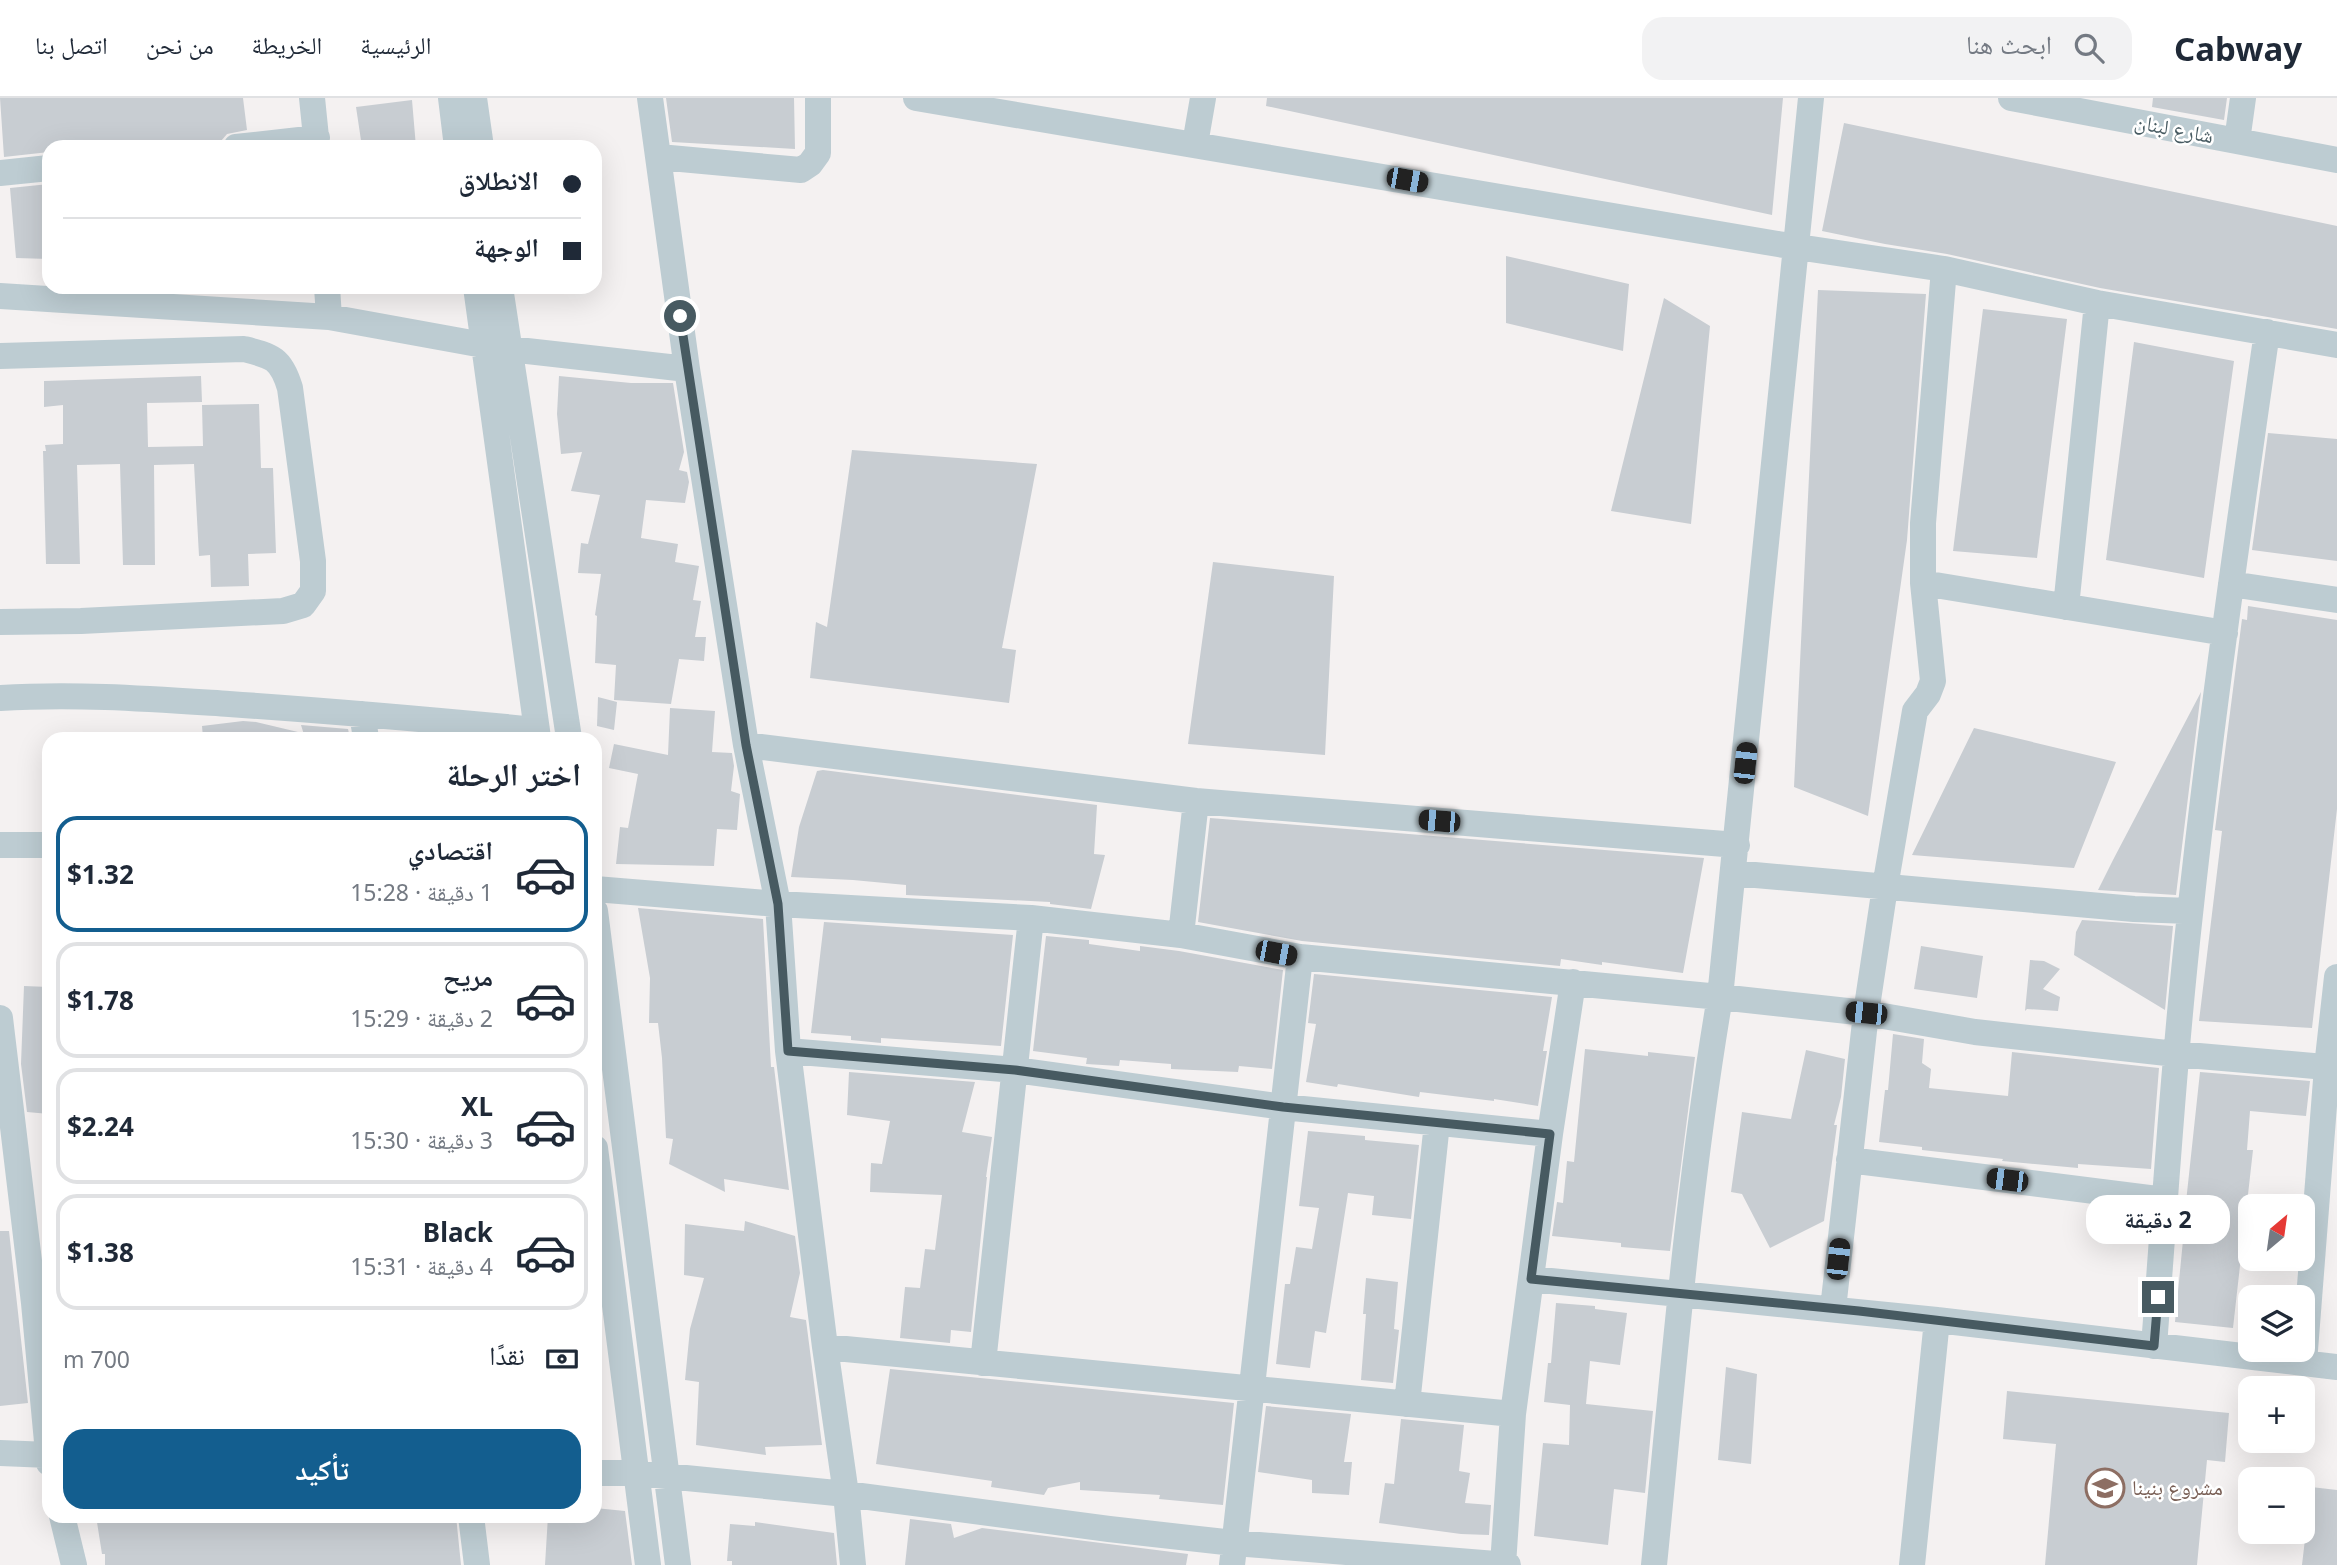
<!DOCTYPE html>
<html lang="ar">
<meta charset="utf-8">
<style>
body{margin:0;font-family:"Noto Sans","Noto Naskh Arabic",sans-serif;background:#f2f2f3;color:#1f2937;direction:rtl;height:100vh;display:flex;flex-direction:column;font-size:26px;white-space:nowrap}
*{box-sizing:border-box;margin:0}
p{font-size:23px;color:#747a83}
.icon{flex:none;width:38px;height:38px;fill:none;stroke:currentColor;stroke-width:2;stroke-linecap:round;stroke-linejoin:round}
.map{position:relative;flex:1;overflow:hidden;direction:ltr}
.sheet{position:absolute;left:42px;top:634px;width:560px;height:791px;display:flex;flex-direction:column;background:#fff;border-radius:21px;box-shadow:0 7px 28px #0002;direction:rtl}
.sheet>*{flex:none}
.top-card{position:absolute;left:42px;top:42px;width:560px;height:154px;border-radius:21px;box-shadow:0 7px 28px #0002;direction:rtl;display:grid;align-content:center;height:154px;padding:0 21px;background:#fff}
.needle{width:46px;rotate:29deg}
.tools{position:absolute;left:2238px;top:1096px;display:grid;gap:14px}
.tools a{display:grid;place-items:center;width:77px;height:77px;border-radius:14px;background:#fff;box-shadow:0 7px 28px #0002;font-size:35px}
.end{position:absolute;width:32px;height:32px;margin:-16px;border:9px solid #475a61;background:#fff;box-shadow:0 0 0 4px #fff}
.from{border-radius:50%}
.bubble{position:absolute;height:49px;border-radius:21px;background:#fff;box-shadow:0 7px 28px #0002;font-size:23px;font-weight:700;line-height:49px;text-align:center;direction:rtl}
.car{position:absolute;width:21px;height:42px;margin:-21px -10px;border-radius:9px;box-shadow:0 0 5px 2px #0007;background:linear-gradient(#222 24%,#8ab4d8 0 40%,#222 0 76%,#8ab4d8 0 86%,#222 0)}
.top-card b{display:flex;align-items:center;gap:24px;height:66px;font-size:26px}
.top-card b+b{border-top:2px solid #e0e1e3}
.top-card i{width:18px;height:18px;background:#1f2937}
ul{padding:0;list-style:none}
li{display:flex;align-items:center;gap:21px;height:116px;margin:0 14px 10px;padding:0 7px;border:4px solid #e0e1e3;border-radius:21px}
li div{flex:1}
li b{display:block;font-size:26px}
li em{font-style:normal;font-weight:700}
li.active{border-color:#135e8f}
li>.icon{width:63px;height:63px;stroke-width:1.5}
h2{padding:0 21px;font-size:32px;line-height:84px}
.pay{display:flex;align-items:center;gap:18px;height:77px;padding:0 21px;font-size:26px}
.pay p{margin-inline-start:auto}
.primary-button{display:flex;gap:14px;margin-top:auto;padding:14px 21px}
.primary-button a{flex:1;height:80px;border-radius:21px;background:#135e8f;color:#fff;font-size:28px;font-weight:700;line-height:80px;text-align:center}
header{display:flex;align-items:center;gap:42px;box-sizing:border-box;height:98px;padding:0 35px;background:#fff;border-bottom:2px solid #e0e1e3}
header strong{font-size:33px}
nav{display:flex;gap:38px;margin-inline-start:auto;font-size:24px}
.search{width:490px;height:63px;background:#f2f2f3;display:flex;align-items:center;gap:18px;box-sizing:border-box;padding:0 24px;border-radius:21px;color:#747a83;font-size:26px}
.map>svg:first-child{display:block}
.building{fill:#c8cdd2}
.lines{fill:none;stroke-linecap:round;stroke-linejoin:round}
.minor{stroke:#bdccd2;stroke-width:26}
.route{stroke:#475a61;stroke-width:9}
.labels{text-anchor:middle;stroke-width:5;stroke-linejoin:round;paint-order:stroke}
.street-label{font-size:21px;fill:#475a61;stroke:#fff}
.education-label{font-size:21px;fill:#785e54;stroke:#fff;text-anchor:start}
</style>
<header>
<strong>Cabway</strong>
<div class="search"><svg class="icon" aria-label="search" viewBox="0 0 24 24"><circle cx="10" cy="10" r="6"/><path d="M15 15l6 6"/></svg>ابحث هنا</div>
<nav><a>الرئيسية</a><a>الخريطة</a><a>من نحن</a><a>اتصل بنا</a></nav>
</header>
<div class="map">
<svg width="2337" height="1467" viewBox="0 0 2337 1467">
<rect width="100%" height="100%" fill="#f4f1f1"/>
<path class="building" d="M0,0H243L247,32L227,36L221,43L182,49H49V54L4,59Z
M666,0H794L795,51L672,44Z
M1267,0H1783L1772,117L1266,8Z
M2153,0H2227L2224,22L2152,9Z
M412,2L416,49H362L356,9Z
M1844,25L2337,128V231L2100,190L1947,156L1885,146L1822,133Z
M49,86V161L16,160L10,90Z
M1506,158L1629,186L1623,253L1506,225Z
M1818,192L1926,196L1907,442L1868,718L1794,689Z
M1664,200L1710,228L1691,426L1611,413Z
M1983,211L2067,221L2037,460L1953,453Z
M2134,244L2234,263L2204,480L2106,462Z
M201,278L202,304L147,305L148,349L203,348L202,307L259,306L261,370H273L276,455L248,456L249,488L211,489L210,457L199,458L194,366L154,367L155,467H123L120,366L77,367L80,466H46L43,353H46L45,347L63,346V307L44,309V283Z
M559,278L631,285H673L684,354L679,372L687,374L689,384L685,405L646,402L641,440L678,446L675,464L699,468L693,502L701,503L695,539H706L704,563L679,561L671,606L614,602L616,567L595,565L597,518L595,517L601,476L578,475L581,445L588,446L600,397L571,393L582,354L561,356L557,316Z
M2268,335L2337,341V463L2252,452Z
M852,352L1037,366L1002,550L1016,552L1009,605L810,580L816,524L827,529Z
M1213,464L1334,478L1325,657L1188,646Z
M2248,508L2337,522V711L2312,930L2199,923L2222,733L2215,732L2242,521L2247,522Z
M2201,594L2176,797L2098,792L2113,762Z
M598,599L617,604L614,632L597,628Z
M670,610L715,613L712,654L732,655L734,668L731,693L740,696L737,732L717,731L714,768L616,766L620,729L628,730L638,676L609,670L614,646L668,657Z
M243,623L256,624L298,634L297,640H203L202,628Z
M301,627L348,631L350,640H305Z
M1974,630L2116,664L2074,770L1912,757Z
M823,672L1097,707L1094,756L1105,757L1091,811L1050,806V804L906,797V787L853,782L791,779L799,729L817,673Z
M1210,720L1704,760L1683,875L1602,864V867L1561,861L1560,868L1302,843L1198,824Z
M638,810L763,821L771,969H774L789,1092L724,1081L725,1094L669,1066L673,1041L666,1040L662,960L658,925H649L650,880Z
M2082,822L2173,828L2165,912L2074,857L2076,834Z
M824,824L1013,837L1001,948L881,940V945L851,942V938L811,935Z
M1046,838L1089,842V846L1140,853V848L1179,853L1283,872L1272,971L1239,968L1238,974L1171,971V966L1120,962L1119,968L1086,966L1087,960L1033,953Z
M1921,848L1983,858L1977,900L1914,891Z
M2030,862L2044,863L2060,871L2043,891L2060,899L2058,913L2027,911L2025,913Z
M1314,876L1552,899L1543,953H1547L1538,1008L1494,1001V1003L1420,994L1419,999L1338,986L1337,989L1306,984L1316,926L1308,925Z
M24,888L49,889V1016L27,1014L21,966Z
M1893,936L1924,941L1922,965L1931,971L1929,990L2008,998L2012,954L2159,970L2151,1071L2078,1066V1070L2002,1063L2003,1061L1922,1052V1049L1879,1044L1885,992H1888Z
M1585,951L1648,958V954L1695,959L1670,1153L1621,1149V1145L1552,1138L1557,1104L1563,1105L1567,1063L1574,1064Z
M1806,952L1845,961L1841,999L1834,1027H1837L1824,1123L1770,1150L1742,1096L1731,1094L1742,1014L1791,1021Z
M849,974L975,984L962,1034L992,1039L986,1079H987L971,1234L951,1232L950,1245L900,1240L905,1189L920,1190L925,1151L935,1152L942,1097L870,1094L871,1065L882,1066L890,1023L847,1017Z
M2200,974L2310,983L2306,1018L2250,1013L2247,1052H2253L2233,1230L2175,1224L2184,1132H2183Z
M1308,1033L1365,1038V1042L1419,1047L1411,1121L1372,1117L1374,1098L1348,1095L1326,1235L1315,1233L1310,1270L1276,1266L1285,1186H1290L1296,1149L1312,1151L1319,1110L1299,1108Z
M745,1123L795,1138L800,1175L790,1219L806,1222L822,1347L765,1349L766,1357L696,1347L699,1284L685,1282L690,1231L704,1180L684,1177L685,1126L744,1133Z
M0,1133H9L28,1305L0,1308Z
M1366,1180L1398,1184L1394,1231L1399,1232L1393,1285L1361,1282L1366,1216H1363Z
M1556,1205L1595,1208V1211L1627,1215L1620,1267L1590,1263L1586,1306L1653,1313L1645,1395L1614,1391L1608,1447L1534,1438L1543,1345L1569,1347L1570,1307L1544,1304L1548,1265H1551Z
M1726,1269L1757,1276L1751,1366L1718,1362Z
M890,1271L1234,1305L1223,1407L1159,1401L1160,1397L1080,1392V1384L1048,1390L1044,1397L991,1389L992,1383L876,1366Z
M2007,1293L2229,1315L2225,1364L2207,1362L2197,1467H2045L2056,1346L2003,1341Z
M1266,1308L1351,1316L1344,1364H1352L1349,1397L1312,1395V1382L1258,1374Z
M1401,1321L1464,1327L1459,1373L1470,1375L1465,1405L1491,1407L1489,1437L1461,1436L1379,1425L1385,1385L1394,1386Z
M2311,1389L2337,1392V1467H2302Z
M595,1410L625,1413L632,1467H545L548,1418H595Z
M96,1418H456L461,1467H105V1456H102Z
M910,1421L951,1426L954,1440L982,1430L1188,1456L1186,1467H905Z
M755,1424L834,1435L837,1467H732V1463H727L730,1426L755,1428Z"/>
<g class="lines">
<path class="minor" d="M312,0L317,49
M451,0L457,49
M474,0L481,49
M650,0L687,271L746,647L778,806L788,953L825,1249L846,1396L853,1467
M916,0L1778,146L1944,171L2097,205L2337,247
M2011,0L2337,62
M2237,43L2243,0
M1195,46L1203,0
M236,49L317,40
M659,59L801,72L810,66L818,55V0
M0,75L49,70
M327,189L329,219
M476,189L538,640
M500,189L569,640
M0,198L329,219L483,247
M509,251L687,271
M0,258L244,251C272,258 281,260 290,290L313,463V493L303,507L283,513L81,523L0,524
M1923,485L2225,535
M2231,486L2337,502
M2066,509L2097,205
M0,600C76,595 153,601 229,606C332,613 434,622 537,632
M362,616L366,640
M746,647L1196,703L1737,747
M0,747H49
M1733,775L2134,811L2190,813
M595,791L778,806L1031,820L1181,837L1300,859L1720,899L1866,915L1975,934L2176,956L2337,970
M595,813L678,1467
M1181,837L1196,703
M0,920L34,1205L49,1365
M788,953L1015,972L1283,1009L1550,1036
M595,1050L648,1467
M1849,1062L2165,1102
M1531,1181L1937,1222L2337,1269
M1833,1211L1866,915L1885,789L1915,613L1928,596L1933,583L1923,485V425L1944,171
M2154,1248C2165,1104 2174,960 2190,816C2211,621 2239,427 2267,234
M825,1249L1513,1316
M983,1265L1031,820
M2304,1265L2327,969L2337,879
M1407,1306L1437,1025
M0,1355L49,1357
M595,1375H636L846,1396L1109,1431L1234,1445L1508,1467
M62,1418L74,1467
M471,1418L477,1467
M1232,1467L1300,859
M1503,1467L1513,1316L1550,1036L1573,884
M1654,1467C1673,1278 1688,1087 1720,899L1811,0
M1912,1467L1937,1222"/>
</g>
<g class="lines">
<path class="route" d="M680,218L746,647L778,806L788,953L1015,972L1283,1009L1550,1036L1531,1181L1859,1213L2154,1248L2158,1199"/>
</g>
<defs>
<symbol id="school-ring" viewBox="-11 -11 22 22"><circle r="9.5" fill="#fff" stroke="#8d6e63" stroke-width="1.5"/><path d="M0-5L7-2L0 1L-7-2ZM-4 1L0 2.5L4 1V4Q0 6-4 4Z" fill="#8d6e63"/></symbol>
</defs>
<g fill-rule="evenodd">
<use href="#school-ring" x="2083" y="1368" width="44" height="44"/>
</g>
<g class="labels">
<g class="street-label">
<text transform="translate(2174 31) rotate(11)" y="7">شارع لبنان</text>
</g>
<g class="education-label">
<text x="2132" y="1397">مشروع بنينا</text>
</g>
</g>
</svg>
<div class="tools">
<a><svg class="needle" viewBox="-14 -14 28 28"><path d="M0-13l5 13h-10z" fill="#e53935"/><path d="M0 13l5-13h-10z" fill="#747a83"/></svg></a>
<a><svg class="icon" aria-label="layers" viewBox="0 0 24 24"><path d="M12 4l9 5-9 5-9-5zM3 14l9 5 9-5"/></svg></a>
<a>+</a>
<a>−</a>
</div>
<i class="end from" style="left:680px;top:218px"></i>
<i class="end" style="left:2158px;top:1199px"></i>
<div class="bubble" style="left:2086px;top:1097px;width:144px">2 دقيقة</div>
<i class="car" style="left:1407px;top:82px;rotate:100deg"></i>
<i class="car" style="left:1745px;top:665px;rotate:6deg"></i>
<i class="car" style="left:1439px;top:723px;rotate:275deg"></i>
<i class="car" style="left:1276px;top:855px;rotate:101deg"></i>
<i class="car" style="left:1866px;top:915px;rotate:276deg"></i>
<i class="car" style="left:2007px;top:1082px;rotate:277deg"></i>
<i class="car" style="left:1838px;top:1161px;rotate:6deg"></i>
<div class="top-card">
<b><i class="from"></i>الانطلاق</b>
<b><i></i>الوجهة</b>
</div>
<section class="sheet">
<h2>اختر الرحلة</h2>
<ul>
<li class="active"><svg class="icon" aria-label="car" viewBox="0 0 24 24"><path d="M5 17H2v-5l4-1 3-4h7l3 4 3 1v5h-3M9 17h6M6 11h13"/><circle cx="7" cy="17" r="2"/><circle cx="17" cy="17" r="2"/></svg><div><b>اقتصادي</b><p>1 دقيقة · 15:28</p></div><em>$1.32</em></li>
<li><svg class="icon" aria-label="car" viewBox="0 0 24 24"><path d="M5 17H2v-5l4-1 3-4h7l3 4 3 1v5h-3M9 17h6M6 11h13"/><circle cx="7" cy="17" r="2"/><circle cx="17" cy="17" r="2"/></svg><div><b>مريح</b><p>2 دقيقة · 15:29</p></div><em>$1.78</em></li>
<li><svg class="icon" aria-label="car" viewBox="0 0 24 24"><path d="M5 17H2v-5l4-1 3-4h7l3 4 3 1v5h-3M9 17h6M6 11h13"/><circle cx="7" cy="17" r="2"/><circle cx="17" cy="17" r="2"/></svg><div><b>XL</b><p>3 دقيقة · 15:30</p></div><em>$2.24</em></li>
<li><svg class="icon" aria-label="car" viewBox="0 0 24 24"><path d="M5 17H2v-5l4-1 3-4h7l3 4 3 1v5h-3M9 17h6M6 11h13"/><circle cx="7" cy="17" r="2"/><circle cx="17" cy="17" r="2"/></svg><div><b>Black</b><p>4 دقيقة · 15:31</p></div><em>$1.38</em></li>
</ul>
<div class="pay"><svg class="icon" aria-label="cash" viewBox="0 0 24 24"><path d="M3 7h18v10H3z"/><circle cx="12" cy="12" r="2"/></svg>نقدًا<p>700 m</p></div>
<div class="primary-button"><a>تأكيد</a></div>
</section>
</div>
